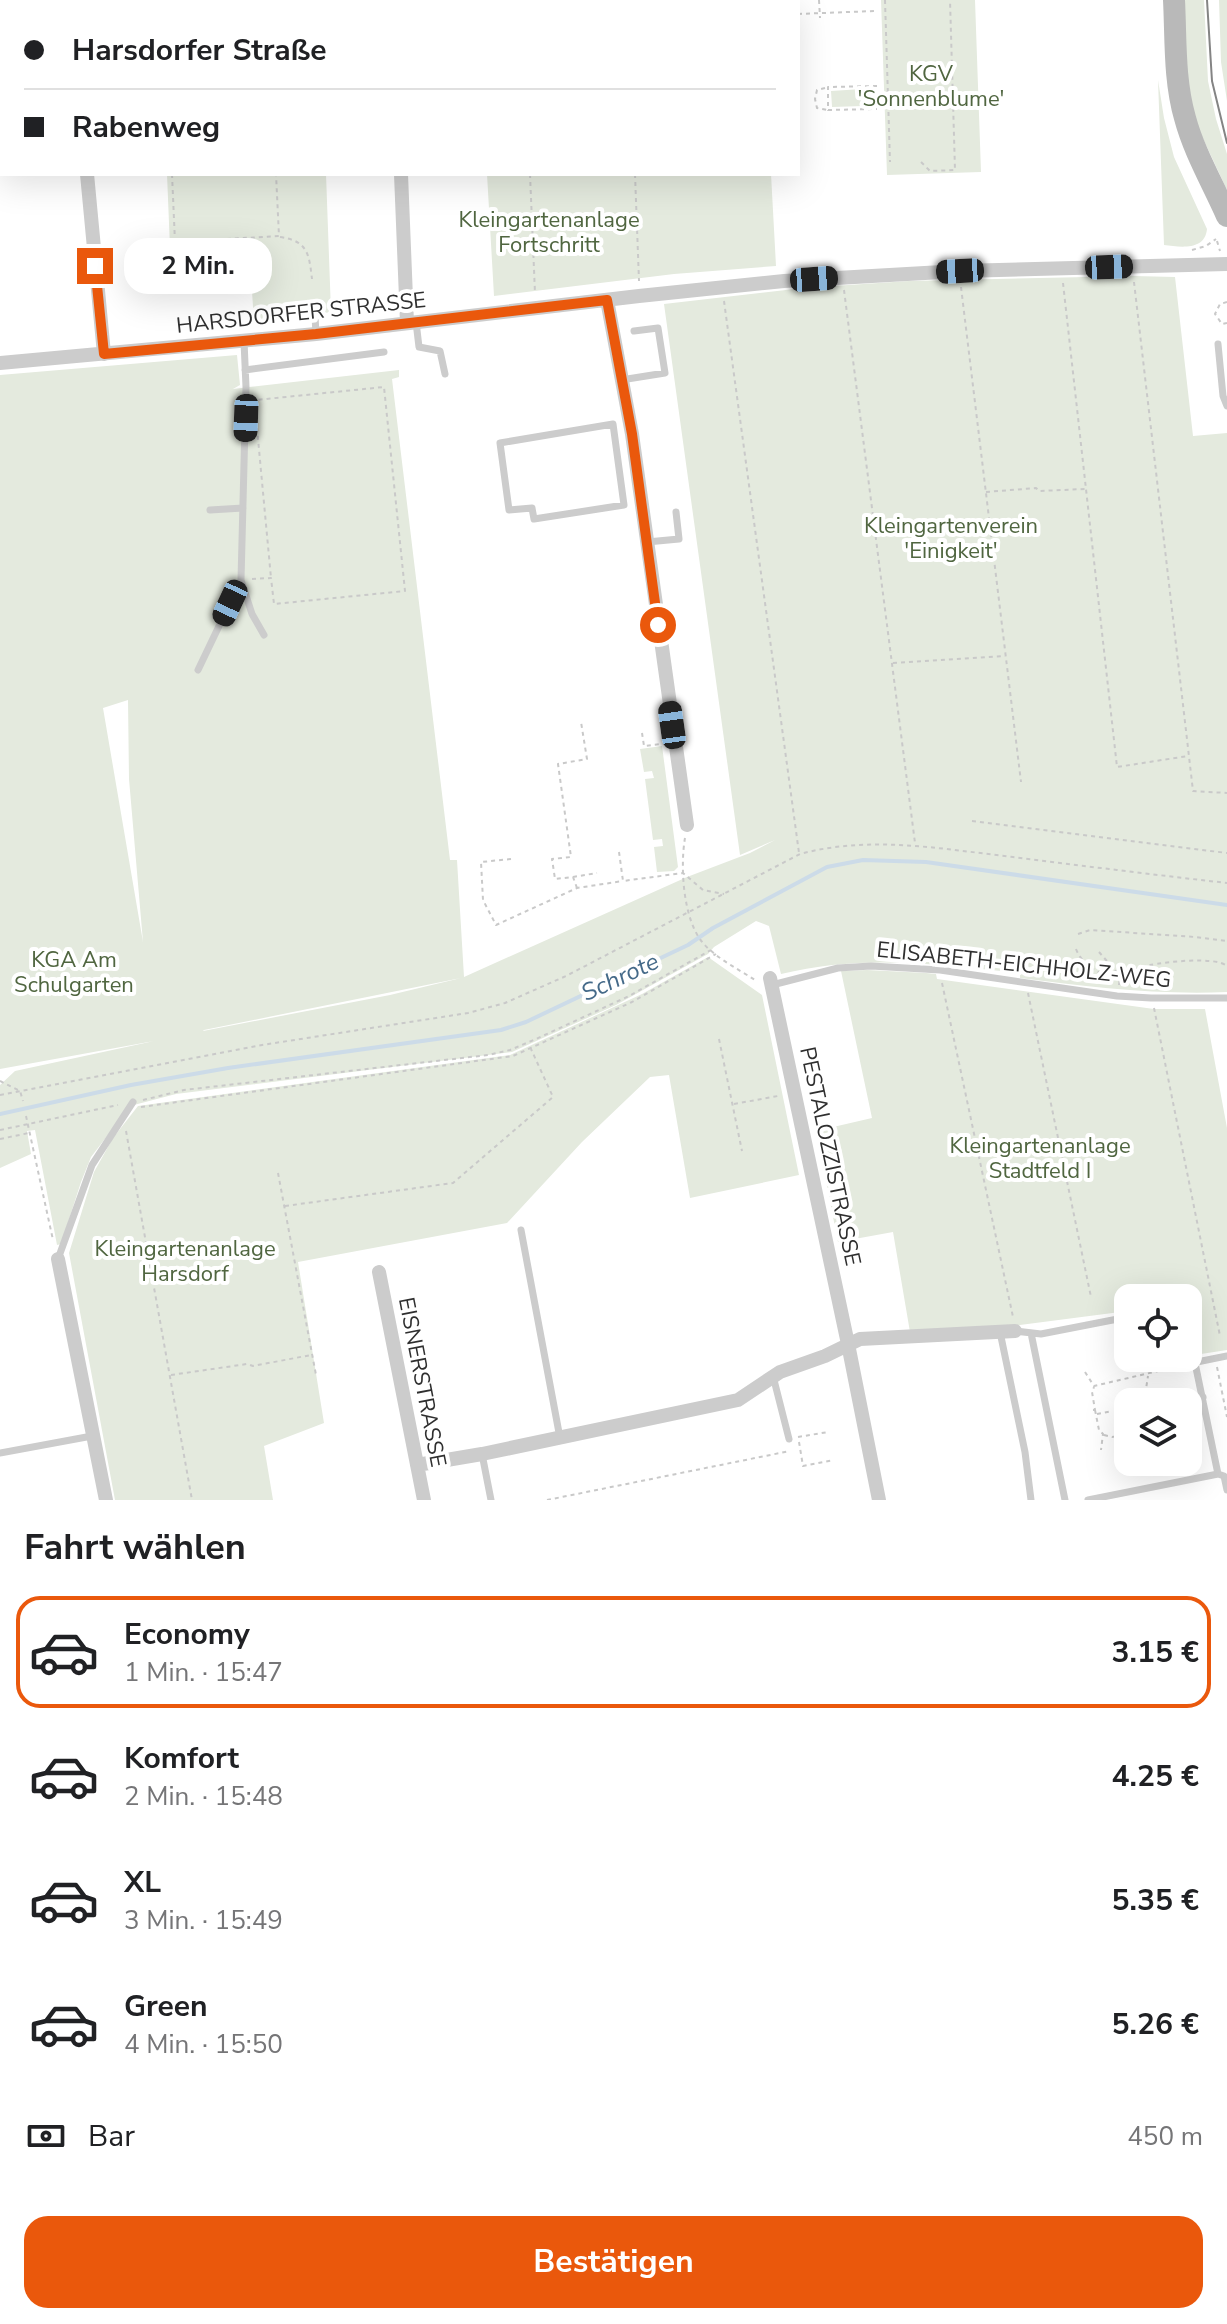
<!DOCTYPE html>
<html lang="de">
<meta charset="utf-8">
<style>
body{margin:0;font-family:"Nunito Sans",sans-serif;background:#f6f6f6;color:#202124;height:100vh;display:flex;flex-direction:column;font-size:30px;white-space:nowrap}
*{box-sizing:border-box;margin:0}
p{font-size:26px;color:#757577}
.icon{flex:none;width:44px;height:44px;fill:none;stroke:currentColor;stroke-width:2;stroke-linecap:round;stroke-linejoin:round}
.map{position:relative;height:1500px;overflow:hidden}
.drawer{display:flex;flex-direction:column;background:#fff;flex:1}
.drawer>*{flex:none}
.hud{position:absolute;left:0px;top:0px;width:800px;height:176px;box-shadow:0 8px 32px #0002;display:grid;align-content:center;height:176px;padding:0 24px;background:#fff}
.fabs{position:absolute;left:1114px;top:1284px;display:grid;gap:16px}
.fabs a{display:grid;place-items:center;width:88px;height:88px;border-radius:16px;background:#fff;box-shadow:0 8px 32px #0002;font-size:40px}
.end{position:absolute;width:36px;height:36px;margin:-18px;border:10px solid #ea580c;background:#fff;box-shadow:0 0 0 4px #fff}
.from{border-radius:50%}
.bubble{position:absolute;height:56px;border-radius:24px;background:#fff;box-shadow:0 8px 32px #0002;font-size:26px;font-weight:700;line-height:56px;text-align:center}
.car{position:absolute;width:24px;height:48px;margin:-24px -12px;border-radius:10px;box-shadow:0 0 6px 2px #0007;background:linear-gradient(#222 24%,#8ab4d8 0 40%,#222 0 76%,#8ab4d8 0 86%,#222 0)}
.hud b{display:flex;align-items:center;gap:28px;height:76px;font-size:30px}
.hud b+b{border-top:2px solid #e0e0e0}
.hud i{width:20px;height:20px;background:#202124}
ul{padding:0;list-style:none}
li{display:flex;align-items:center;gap:24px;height:112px;margin:0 16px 12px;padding:0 8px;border:4px solid transparent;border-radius:24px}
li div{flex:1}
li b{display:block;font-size:30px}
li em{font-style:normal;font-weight:700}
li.on{border-color:#ea580c}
li>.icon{width:72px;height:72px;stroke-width:1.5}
h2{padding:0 24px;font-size:36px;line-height:96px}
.pay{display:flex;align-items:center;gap:20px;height:88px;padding:0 24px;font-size:30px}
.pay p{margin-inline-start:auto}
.button{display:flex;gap:16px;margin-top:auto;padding:16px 24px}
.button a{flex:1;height:92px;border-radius:24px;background:#ea580c;color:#fff;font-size:32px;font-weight:700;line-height:92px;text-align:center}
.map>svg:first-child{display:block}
.green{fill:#e4eade;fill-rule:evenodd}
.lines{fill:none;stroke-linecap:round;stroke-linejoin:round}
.stream{stroke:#ccdbe8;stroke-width:4}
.path{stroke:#c9c9c9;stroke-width:2;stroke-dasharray:4 4;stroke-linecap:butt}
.lane{stroke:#ccc;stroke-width:7}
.street{stroke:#ccc;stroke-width:14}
.secondary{stroke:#b9b9b9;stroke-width:22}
.tram{stroke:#848484;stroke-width:2}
.route{stroke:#ea580c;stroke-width:10}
.labels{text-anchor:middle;stroke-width:8;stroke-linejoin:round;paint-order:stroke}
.park-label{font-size:22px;fill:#506640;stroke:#fff}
.street-label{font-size:22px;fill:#2f2f2f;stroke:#fff}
.water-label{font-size:24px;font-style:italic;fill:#456a89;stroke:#fff}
</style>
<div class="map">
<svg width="1227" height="1500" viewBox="0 0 1227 1500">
<rect width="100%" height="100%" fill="#fff"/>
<path class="green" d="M881,0H975L981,172L887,175Z
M1182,0H1204L1208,81L1216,119L1227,154V190L1192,115L1186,86Z
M1219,0H1227V101L1221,62Z
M1158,80L1164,118L1174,157L1207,229C1205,251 1180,247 1164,245Z
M862,89L863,106L832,107L831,91Z
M167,174H326L331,312L254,323L249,243L170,248Z
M487,174H771L776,266L674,274L494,296Z
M1134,276L1175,277L1193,436L1227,433V992C1157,995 1089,987 1020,978V973C939,964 861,954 781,974L769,926L756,921L714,947L708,954L616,1005L512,1052L176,1094L130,1106L91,1157L81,1182L61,1244L57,1245L35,1130L27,1131L31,1154L0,1168V1085L15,1071L154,1041L0,1069V375L237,355L240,385L233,389L399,370V377L392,379L450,860H457L464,977L687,877L750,853L775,840L740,855L664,304L803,288L909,281ZM128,700L129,779L143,942L103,708ZM461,978L390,995L203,1031L204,1030Z
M662,746L678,867L674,871L657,872L654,847L663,846L662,839L653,840L645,779L654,778L652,771L644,772L640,749Z
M708,957L762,995L799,1175L690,1198L669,1075L650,1077L582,1142L507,1223L298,1262L324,1423L264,1446L273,1500H115L69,1253L94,1172L113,1138L138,1106L510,1055L642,994Z
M867,970L926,973L936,974L937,979L1154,1009H1205L1227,1128V1350L1188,1356V1298H1128V1311L1012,1326L910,1332L893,1232L838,1242L816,1131L872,1118L841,971Z"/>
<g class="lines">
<path class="stream" d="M0,1114L131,1085L228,1068L501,1030L526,1022L688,945L713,928L827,867L863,860L926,862L1227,905"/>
<path class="path" d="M164,0L165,2
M267,0L268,2
M524,0V2
M630,0V2
M775,0V2
M819,0L820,18
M885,0L890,162
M798,14L874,11
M877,86L828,87V110L877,109
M825,88L817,90L815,99L817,108L827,110
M921,162L930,171L955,170L950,0
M172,174L175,242L279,236L276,174
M530,174L535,293
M635,174L639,281
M280,237C308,241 309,254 312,279
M1217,241L1220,251
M1192,250L1206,246L1216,239
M1134,282L1193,791L1227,793
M1063,283L1117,767L1188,756
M961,287L1021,782
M844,290L915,843
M724,301L799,853
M1227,302L1220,304L1215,314L1222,324L1227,323
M257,428L271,578
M986,492L1036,488L1039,491L1085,489
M252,579L271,578L274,604L405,591L384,387L256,400
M893,663L1005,656
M642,733L644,746L661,744
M972,821L1227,853
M685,838C680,867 683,920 703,943C716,958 738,969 755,980
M619,852L623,881L683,873L703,890L724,894
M511,859L481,862L483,900L496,925L577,888L623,881
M573,877L597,873
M577,888L573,877L555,879L552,859L571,857L558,764L587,759L581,722
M1078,934L1090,930L1195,937L1227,941
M1076,949C1083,967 1101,975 1119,979
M1099,952L1120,976
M942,983L1013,1317
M1119,985L1120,977C1129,972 1140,966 1150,965C1167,962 1214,956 1227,966
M1028,993L1091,1297
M1154,1008L1220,1336
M719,1039L742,1151
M0,1081L20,1091L23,1101
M0,1095L262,1045L468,1013L505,1003L566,976L800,854C871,835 941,849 1013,857C1084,866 1156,875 1227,883
M143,1100L184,1090L488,1055L510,1050L536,1039L629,996L711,950
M734,1104L778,1096
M141,1107L513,1056L632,1002L716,954
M26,1116L53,1240
M0,1130L118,1105
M126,1131L192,1500
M0,1139L29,1133
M278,1173L316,1375
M285,1206L453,1183L553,1097L531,1049
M1217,1367L1227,1417
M1085,1372L1094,1386L1171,1368
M171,1375L247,1364L253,1366L311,1355
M1144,1402L1148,1376
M1093,1410H1095L1092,1392L1094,1387
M1095,1410L1099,1430L1103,1434L1101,1450
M1097,1414L1112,1411
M1188,1421L1197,1467
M1104,1435L1112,1437L1124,1435L1126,1445
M798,1437L828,1432
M799,1442L803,1466L834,1460
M547,1500L790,1451"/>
<path class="lane" d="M315,316L316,334
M416,322L419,347L440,351L445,374
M1218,344L1223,396L1227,406
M245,370L384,352
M621,380L665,373L658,328L634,331
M613,424L624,505L534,519L532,508L509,510L500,443Z
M210,510L243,508
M647,542L679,539L676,512
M241,580L252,614L264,635
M198,670L241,580L246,387L244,341
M772,985L838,968L871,966L940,970L1117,996L1151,998H1227
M521,1230L560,1438
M58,1259L92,1165L133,1102
M1015,1331L1041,1334L1128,1317
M1000,1332L1025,1452L1031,1500
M1031,1333L1065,1500
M1175,1358L1178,1362L1187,1364L1227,1356
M1195,1363L1218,1474L1224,1476L1227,1490
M773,1376L789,1439
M1177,1402L1203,1397
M0,1453L92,1436
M482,1454L491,1500
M1088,1500L1218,1474"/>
<path class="street" d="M70,0V2
M393,0V2
M87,174L104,354
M401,174L407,323
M607,300L632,434L687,825
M0,363L316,334L639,296L784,281L960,271L1227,264
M770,978L848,1344L879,1500
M58,1259L106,1500
M379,1272L424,1500
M417,1465L482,1454L738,1400L780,1372L825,1356L860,1339L1015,1331"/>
<path class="secondary" d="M1174,0C1176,39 1174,80 1185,118C1194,152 1213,184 1227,216"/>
<path class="tram" d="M1207,0L1212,81L1227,143"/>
</g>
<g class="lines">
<path class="route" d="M95,266L104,354L316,334L607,300L632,434L658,625"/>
</g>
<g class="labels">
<g class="park-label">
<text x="931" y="81">KGV<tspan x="931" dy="25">'Sonnenblume'</tspan></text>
<text x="549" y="227">Kleingartenanlage<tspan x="549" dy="25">Fortschritt</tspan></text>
<text x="951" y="533">Kleingartenverein<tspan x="951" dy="25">'Einigkeit'</tspan></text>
<text x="74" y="967">KGA Am<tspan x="74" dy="25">Schulgarten</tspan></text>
<text x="1040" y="1153">Kleingartenanlage<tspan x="1040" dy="25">Stadtfeld I</tspan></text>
<text x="185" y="1256">Kleingartenanlage<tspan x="185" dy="25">Harsdorf</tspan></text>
</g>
<g class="street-label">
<text transform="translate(301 312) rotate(-6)" y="8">HARSDORFER STRASSE</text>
<text transform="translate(1024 964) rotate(6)" y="8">ELISABETH-EICHHOLZ-WEG</text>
<text transform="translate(831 1156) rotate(78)" y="8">PESTALOZZISTRASSE</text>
<text transform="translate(423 1382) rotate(79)" y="8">EISNERSTRASSE</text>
</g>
<g class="water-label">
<text transform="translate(620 977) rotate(-25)" y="8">Schrote</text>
</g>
</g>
</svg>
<div class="fabs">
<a><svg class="icon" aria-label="locate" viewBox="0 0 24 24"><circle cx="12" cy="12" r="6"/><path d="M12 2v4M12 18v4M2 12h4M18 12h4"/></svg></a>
<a><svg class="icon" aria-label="layers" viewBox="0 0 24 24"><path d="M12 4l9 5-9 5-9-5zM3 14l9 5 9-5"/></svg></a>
</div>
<i class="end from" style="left:658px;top:625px"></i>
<i class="end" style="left:95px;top:266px"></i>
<div class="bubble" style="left:124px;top:238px;width:148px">2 Min.</div>
<i class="car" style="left:1109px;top:267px;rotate:88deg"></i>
<i class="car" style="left:960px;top:271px;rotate:267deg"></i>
<i class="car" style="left:814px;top:279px;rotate:86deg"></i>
<i class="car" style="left:246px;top:418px;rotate:182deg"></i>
<i class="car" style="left:230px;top:603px;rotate:205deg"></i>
<i class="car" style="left:672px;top:725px;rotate:352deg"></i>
<div class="hud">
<b><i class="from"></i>Harsdorfer Straße</b>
<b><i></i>Rabenweg</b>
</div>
</div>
<section class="drawer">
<h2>Fahrt wählen</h2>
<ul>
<li class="on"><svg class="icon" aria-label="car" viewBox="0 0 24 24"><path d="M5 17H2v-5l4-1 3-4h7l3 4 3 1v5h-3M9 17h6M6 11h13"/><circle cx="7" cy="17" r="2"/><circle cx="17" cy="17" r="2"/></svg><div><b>Economy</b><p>1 Min. · 15:47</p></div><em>3.15 €</em></li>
<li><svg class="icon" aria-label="car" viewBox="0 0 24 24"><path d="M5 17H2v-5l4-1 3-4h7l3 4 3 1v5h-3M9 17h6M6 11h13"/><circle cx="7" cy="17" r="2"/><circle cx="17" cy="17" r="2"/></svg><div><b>Komfort</b><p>2 Min. · 15:48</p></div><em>4.25 €</em></li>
<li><svg class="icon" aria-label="car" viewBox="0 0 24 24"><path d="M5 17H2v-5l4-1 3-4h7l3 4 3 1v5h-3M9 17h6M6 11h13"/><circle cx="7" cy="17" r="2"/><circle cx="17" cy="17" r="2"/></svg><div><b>XL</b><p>3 Min. · 15:49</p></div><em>5.35 €</em></li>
<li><svg class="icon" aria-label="car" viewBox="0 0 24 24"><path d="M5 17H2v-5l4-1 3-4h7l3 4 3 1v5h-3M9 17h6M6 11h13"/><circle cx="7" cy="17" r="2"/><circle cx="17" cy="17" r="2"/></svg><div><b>Green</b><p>4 Min. · 15:50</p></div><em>5.26 €</em></li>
</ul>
<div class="pay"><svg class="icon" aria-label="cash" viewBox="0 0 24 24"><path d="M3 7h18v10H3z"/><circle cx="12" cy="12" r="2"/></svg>Bar<p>450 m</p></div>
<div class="button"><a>Bestätigen</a></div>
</section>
